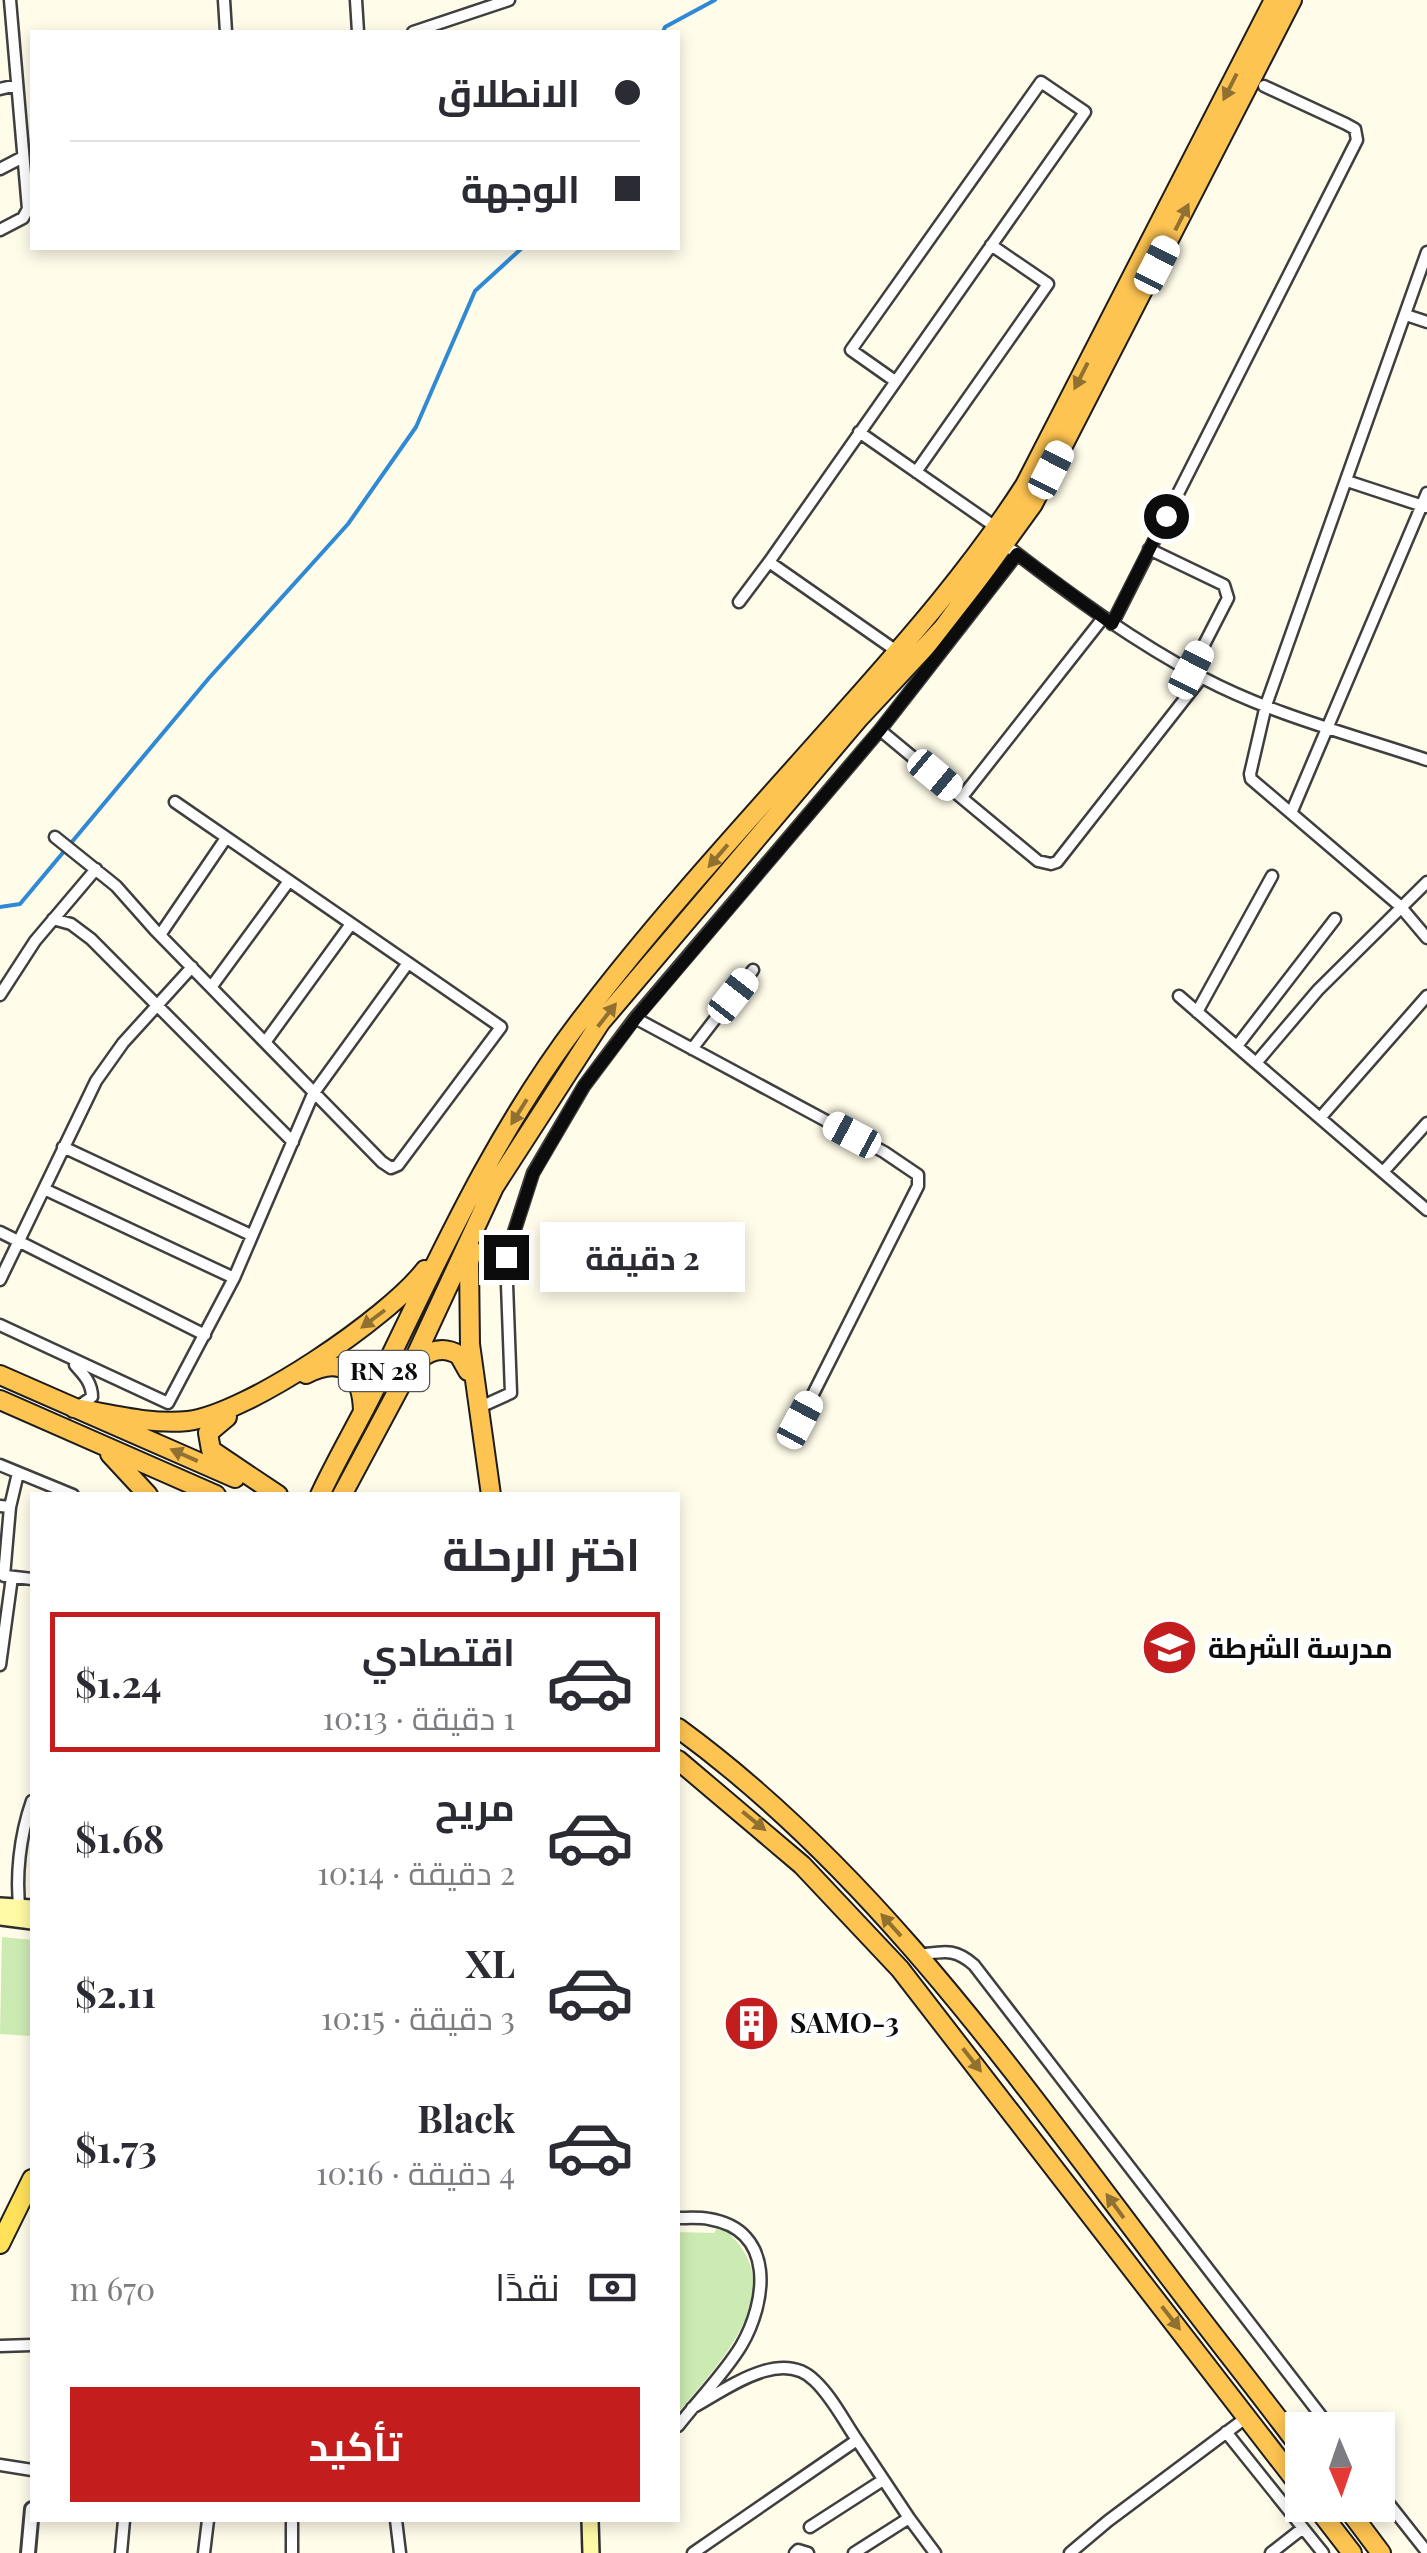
<!DOCTYPE html>
<html lang="ar">
<meta charset="utf-8">
<style>
body{margin:0;font-family:"Playfair Display",Cairo,serif;background:#f2f2f3;color:#2b2b33;direction:rtl;height:100vh;display:flex;flex-direction:column;font-size:38px;white-space:nowrap}
*{box-sizing:border-box;margin:0}
p{font-size:32px;color:#7c7c81}
.icon{flex:none;width:55px;height:55px;fill:none;stroke:currentColor;stroke-width:2;stroke-linecap:round;stroke-linejoin:round}
.map{position:relative;flex:1;overflow:hidden;direction:ltr}
.panel{position:absolute;left:30px;top:1492px;width:650px;height:1030px;display:flex;flex-direction:column;background:#fff;border-radius:0px;box-shadow:0 5px 15px #0003;direction:rtl}
.panel>*{flex:none}
.top-card{position:absolute;left:30px;top:30px;width:650px;height:220px;border-radius:0px;box-shadow:0 5px 15px #0003;direction:rtl;display:grid;align-content:center;height:220px;padding:0 40px;background:#fff}
.needle{width:65px;rotate:178deg}
.buttons{position:absolute;left:1285px;top:2412px;display:grid;gap:20px}
.buttons a{display:grid;place-items:center;width:110px;height:110px;border-radius:0px;background:#fff;box-shadow:0 5px 15px #0003;font-size:50px}
.end{position:absolute;width:45px;height:45px;margin:-22px;border:12px solid #0c0c0c;background:#fff;box-shadow:0 0 0 5px #fff}
.from{border-radius:50%}
.bubble{position:absolute;height:70px;border-radius:0px;background:#fff;box-shadow:0 5px 15px #0003;font-size:32px;font-weight:700;line-height:70px;text-align:center;direction:rtl}
.car{position:absolute;width:30px;height:60px;margin:-30px -15px;border-radius:12px;box-shadow:0 0 8px 2px #0007;background:linear-gradient(#fff 24%,#345 0 40%,#fff 0 76%,#345 0 86%,#fff 0)}
.top-card b{display:flex;align-items:center;gap:35px;height:95px;font-size:38px}
.top-card b+b{border-top:2px solid #e1e1e2}
.top-card i{width:25px;height:25px;background:#2b2b33}
ul{padding:0;list-style:none}
li{display:flex;align-items:center;gap:30px;height:140px;margin:0 20px 15px;padding:0 20px;border:5px solid transparent;border-radius:0px}
li div{flex:1}
li b{display:block;font-size:38px}
li em{font-style:normal;font-weight:700}
li.current{border-color:#c31e1d}
li>.icon{width:90px;height:90px;stroke-width:1.5}
h2{padding:0 40px;font-size:45px;line-height:120px}
.pay{display:flex;align-items:center;gap:25px;height:110px;padding:0 40px;font-size:38px}
.pay p{margin-inline-start:auto}
.primary-button{display:flex;gap:20px;margin-top:auto;padding:20px 40px}
.primary-button a{flex:1;height:115px;border-radius:0px;background:#c31e1d;color:#fff;font-size:40px;font-weight:700;line-height:115px;text-align:center}
.map>svg:first-child{display:block}
.green{fill:#ccebb2}
.lines{fill:none;stroke-linecap:round;stroke-linejoin:round}
.stream{stroke:#2f89d5;stroke-width:4}
.minor-casing{stroke:#3f3f3f;stroke-width:15}
.tertiary-casing{stroke:#3f3f3f;stroke-width:18}
.secondary-casing{stroke:#2e2e2e;stroke-width:20}
.primary-casing{stroke:#1d1d1d;stroke-width:22}
.trunk-casing{stroke:#1d1d1d;stroke-width:22}
.minor{stroke:#fff;stroke-width:10}
.tertiary{stroke:#fff;stroke-width:12}
.secondary{stroke:#fffaa5;stroke-width:15}
.primary{stroke:#ffe15a;stroke-width:18}
.trunk{stroke:#fec452;stroke-width:18}
.oneway{fill:#917132}
.route{stroke:#0c0c0c;stroke-width:12}
.labels{text-anchor:middle;stroke-width:10;stroke-linejoin:round;paint-order:stroke}
.shield{fill:#fff;stroke:#555;stroke-width:2.5}
.shield-label{font-size:25px;font-weight:bold;fill:#0c0c0c}
.poi-label{font-size:28px;font-weight:bold;fill:#0c0c0c;stroke:#fff;text-anchor:start}
</style>
<div class="map">
<svg width="1427" height="2553" viewBox="0 0 1427 2553">
<rect width="100%" height="100%" fill="#fffcea"/>
<path class="green" d="M2,1937L32,1940V2036L0,2034Z
M719,2225C798,2285 722,2359 678,2413V2232L714,2233Z"/>
<g class="lines">
<path class="stream" d="M663,32L665,27L715,0
M0,907L20,904L209,678L348,524L416,427L475,291L522,248"/>
<defs>
<path id="minor" d="M224,0L226,32
M356,0L358,32
M413,32L509,0
M0,89L17,85
M0,169L23,157
M0,230L23,218L28,209L10,0
M1427,252L1266,705L1250,774L1251,779L1400,906L1427,938
M1406,315L1427,322
M859,432L997,528
M916,472L1048,284L991,245
M1347,481L1426,507
M1149,549L1224,585L1228,598L1191,670
M1012,550C1073,597 1135,642 1203,678C1273,715 1353,735 1427,760
M769,562L898,652
M739,602L769,562L1085,112L1041,82L851,350L895,381
M1112,624L1357,140L1355,129L1346,124L1264,86
M880,730L1038,861L1051,864L1057,862L1202,677
M962,797L1103,618
M1292,811L1427,493
M55,837L116,886L155,930L382,1162L391,1168L398,1165L501,1027L175,802
M1427,882L1318,990L1256,1063L1427,1210
M53,919L71,924L91,939L293,1142
M160,935L226,838
M212,986L289,881
M0,995L35,941L96,869
M1179,996L1256,1063
M1197,1012L1272,876
M635,1018L884,1152L918,1175V1186L800,1420
M266,1041L351,924
M1237,1046L1335,919
M692,1049L753,970
M1320,1118L1427,996
M63,1147L251,1235
M1383,1172L1427,1123
M44,1189L234,1278
M0,1232L205,1335
M0,1280L96,1081L123,1043L192,967
M0,1325L168,1403L234,1278L313,1094L408,963
M75,1365C84,1375 92,1383 92,1397L79,1406
M478,1408L511,1393L506,1257L533,1173L584,1086L635,1018L880,730L1017,554
M0,1465L73,1495
M0,1506L10,1507L18,1473
M4,1576L10,1507
M6,1576L32,1579
M0,1665L12,1577
M20,1913C15,1877 20,1835 32,1801
M918,1955C943,1952 954,1947 974,1965L1332,2430
M678,2218C688,2218 699,2217 709,2219C776,2230 767,2302 741,2346C724,2374 698,2400 678,2426
M0,2346L32,2345
M692,2408C724,2391 781,2346 815,2381C832,2397 844,2421 857,2440L693,2553
M1226,2432L1323,2553
M857,2440L909,2518
M0,2465L32,2470
M1378,2490L1427,2552
M396,2520L400,2553
M810,2527L883,2480
M121,2553L124,2520
M204,2553L208,2520
M292,2553V2520
M795,2553L798,2550L808,2553
M854,2553L909,2518L935,2553
M1070,2553L1108,2521L1247,2417
M1271,2553L1303,2528"/>
<path id="tertiary" d="M28,2553L32,2509"/>
<path id="secondary" d="M0,1906L32,1908
M0,1917L32,1921
M590,2520L591,2553"/>
<path id="primary" d="M0,2244L32,2179"/>
<path id="trunk" d="M472,1250L469,1263L470,1344L491,1495
M415,1363C428,1351 442,1345 459,1355L468,1371
M306,1374C343,1355 362,1373 363,1411
M0,1375L235,1478
M0,1400L216,1495
M74,1408C111,1414 150,1425 188,1421C247,1414 388,1318 425,1270
M227,1417L208,1433L211,1450L278,1495
M110,1454L148,1495
M320,1495C339,1454 363,1415 382,1374C442,1250 500,1123 586,1013C667,907 759,809 847,709C911,637 973,566 1025,485L1274,0
M342,1495L411,1366L494,1187L600,1023L860,717L943,628L1033,504L1292,0
M678,1728C867,1866 1005,2060 1145,2245C1196,2314 1250,2381 1302,2450
M678,1760L802,1865L900,1969L1302,2489
M1315,2505L1352,2553
M1345,2505L1381,2553"/>
</defs>
<use href="#minor" class="minor-casing"/>
<use href="#tertiary" class="tertiary-casing"/>
<use href="#secondary" class="secondary-casing"/>
<use href="#primary" class="primary-casing"/>
<use href="#trunk" class="trunk-casing"/>
<use href="#minor" class="minor"/>
<use href="#tertiary" class="tertiary"/>
<use href="#secondary" class="secondary"/>
<use href="#primary" class="primary"/>
<use href="#trunk" class="trunk"/>
</g>
<defs><path id="oneway-solid" d="M-6-.8H1V-3.2L6.5 0L1 3.2V.8H-6Z" transform="scale(2.5)"/></defs>
<g class="oneway">
<use href="#oneway-solid" transform="translate(1230 87) rotate(117)"/>
<use href="#oneway-solid" transform="translate(1182 217) rotate(-63)"/>
<use href="#oneway-solid" transform="translate(1081 376) rotate(117)"/>
<use href="#oneway-solid" transform="translate(718 856) rotate(131)"/>
<use href="#oneway-solid" transform="translate(607 1015) rotate(-52)"/>
<use href="#oneway-solid" transform="translate(519 1112) rotate(122)"/>
<use href="#oneway-solid" transform="translate(373 1319) rotate(143)"/>
<use href="#oneway-solid" transform="translate(184 1455) rotate(-156)"/>
<use href="#oneway-solid" transform="translate(754 1821) rotate(39)"/>
<use href="#oneway-solid" transform="translate(891 1925) rotate(-132)"/>
<use href="#oneway-solid" transform="translate(972 2060) rotate(52)"/>
<use href="#oneway-solid" transform="translate(1115 2206) rotate(-126)"/>
<use href="#oneway-solid" transform="translate(1171 2318) rotate(52)"/>
</g>
<g class="lines">
<path class="route" d="M506,1257L533,1174L584,1086L636,1018L880,730L1017,554L1112,624L1166,516"/>
</g>
<defs>
<symbol id="university-disc" viewBox="-11 -11 22 22"><circle r="9.5" fill="#c31e1d" stroke="#fff"/><path d="M0-5L7-2L0 1L-7-2ZM-4 1L0 2.5L4 1V4Q0 6-4 4Z" fill="#fff"/></symbol>
<symbol id="building-disc" viewBox="-11 -11 22 22"><circle r="9.5" fill="#c31e1d" stroke="#fff"/><path d="M-4-6H4V6H1V3H-1V6H-4ZM-2.5-4.3h1.7v1.8h-1.7ZM.8-4.3h1.7v1.8H.8ZM-2.5-1h1.7V.8h-1.7ZM.8-1h1.7V.8H.8Z" fill="#fff"/></symbol>
</defs>
<g fill-rule="evenodd">
<use href="#university-disc" x="1138" y="1616" width="63" height="63"/>
<use href="#building-disc" x="720" y="1992" width="63" height="63"/>
</g>
<g class="labels">
<rect class="shield" x="339" y="1351" width="90" height="40" rx="8"/>
<g class="shield-label">
<text x="384" y="1380">RN 28</text>
</g>
<g class="poi-label">
<text x="1208" y="1658">مدرسة الشرطة</text>
<text x="790" y="2033">SAMO-3</text>
</g>
</g>
</svg>
<div class="buttons">
<a><svg class="needle" viewBox="-14 -14 28 28"><path d="M0-13l5 13h-10z" fill="#e53935"/><path d="M0 13l5-13h-10z" fill="#7c7c81"/></svg></a>
</div>
<i class="end from" style="left:1166px;top:516px"></i>
<i class="end" style="left:506px;top:1257px"></i>
<div class="bubble" style="left:540px;top:1222px;width:205px">2 دقيقة</div>
<i class="car" style="left:1157px;top:265px;rotate:27deg"></i>
<i class="car" style="left:1051px;top:470px;rotate:27deg"></i>
<i class="car" style="left:1191px;top:670px;rotate:27deg"></i>
<i class="car" style="left:935px;top:775px;rotate:130deg"></i>
<i class="car" style="left:733px;top:996px;rotate:38deg"></i>
<i class="car" style="left:852px;top:1135px;rotate:298deg"></i>
<i class="car" style="left:800px;top:1420px;rotate:28deg"></i>
<div class="top-card">
<b><i class="from"></i>الانطلاق</b>
<b><i></i>الوجهة</b>
</div>
<section class="panel">
<h2>اختر الرحلة</h2>
<ul>
<li class="current"><svg class="icon" aria-label="car" viewBox="0 0 24 24"><path d="M5 17H2v-5l4-1 3-4h7l3 4 3 1v5h-3M9 17h6M6 11h13"/><circle cx="7" cy="17" r="2"/><circle cx="17" cy="17" r="2"/></svg><div><b>اقتصادي</b><p>1 دقيقة · 10:13</p></div><em>$1.24</em></li>
<li><svg class="icon" aria-label="car" viewBox="0 0 24 24"><path d="M5 17H2v-5l4-1 3-4h7l3 4 3 1v5h-3M9 17h6M6 11h13"/><circle cx="7" cy="17" r="2"/><circle cx="17" cy="17" r="2"/></svg><div><b>مريح</b><p>2 دقيقة · 10:14</p></div><em>$1.68</em></li>
<li><svg class="icon" aria-label="car" viewBox="0 0 24 24"><path d="M5 17H2v-5l4-1 3-4h7l3 4 3 1v5h-3M9 17h6M6 11h13"/><circle cx="7" cy="17" r="2"/><circle cx="17" cy="17" r="2"/></svg><div><b>XL</b><p>3 دقيقة · 10:15</p></div><em>$2.11</em></li>
<li><svg class="icon" aria-label="car" viewBox="0 0 24 24"><path d="M5 17H2v-5l4-1 3-4h7l3 4 3 1v5h-3M9 17h6M6 11h13"/><circle cx="7" cy="17" r="2"/><circle cx="17" cy="17" r="2"/></svg><div><b>Black</b><p>4 دقيقة · 10:16</p></div><em>$1.73</em></li>
</ul>
<div class="pay"><svg class="icon" aria-label="cash" viewBox="0 0 24 24"><path d="M3 7h18v10H3z"/><circle cx="12" cy="12" r="2"/></svg>نقدًا<p>670 m</p></div>
<div class="primary-button"><a>تأكيد</a></div>
</section>
</div>
